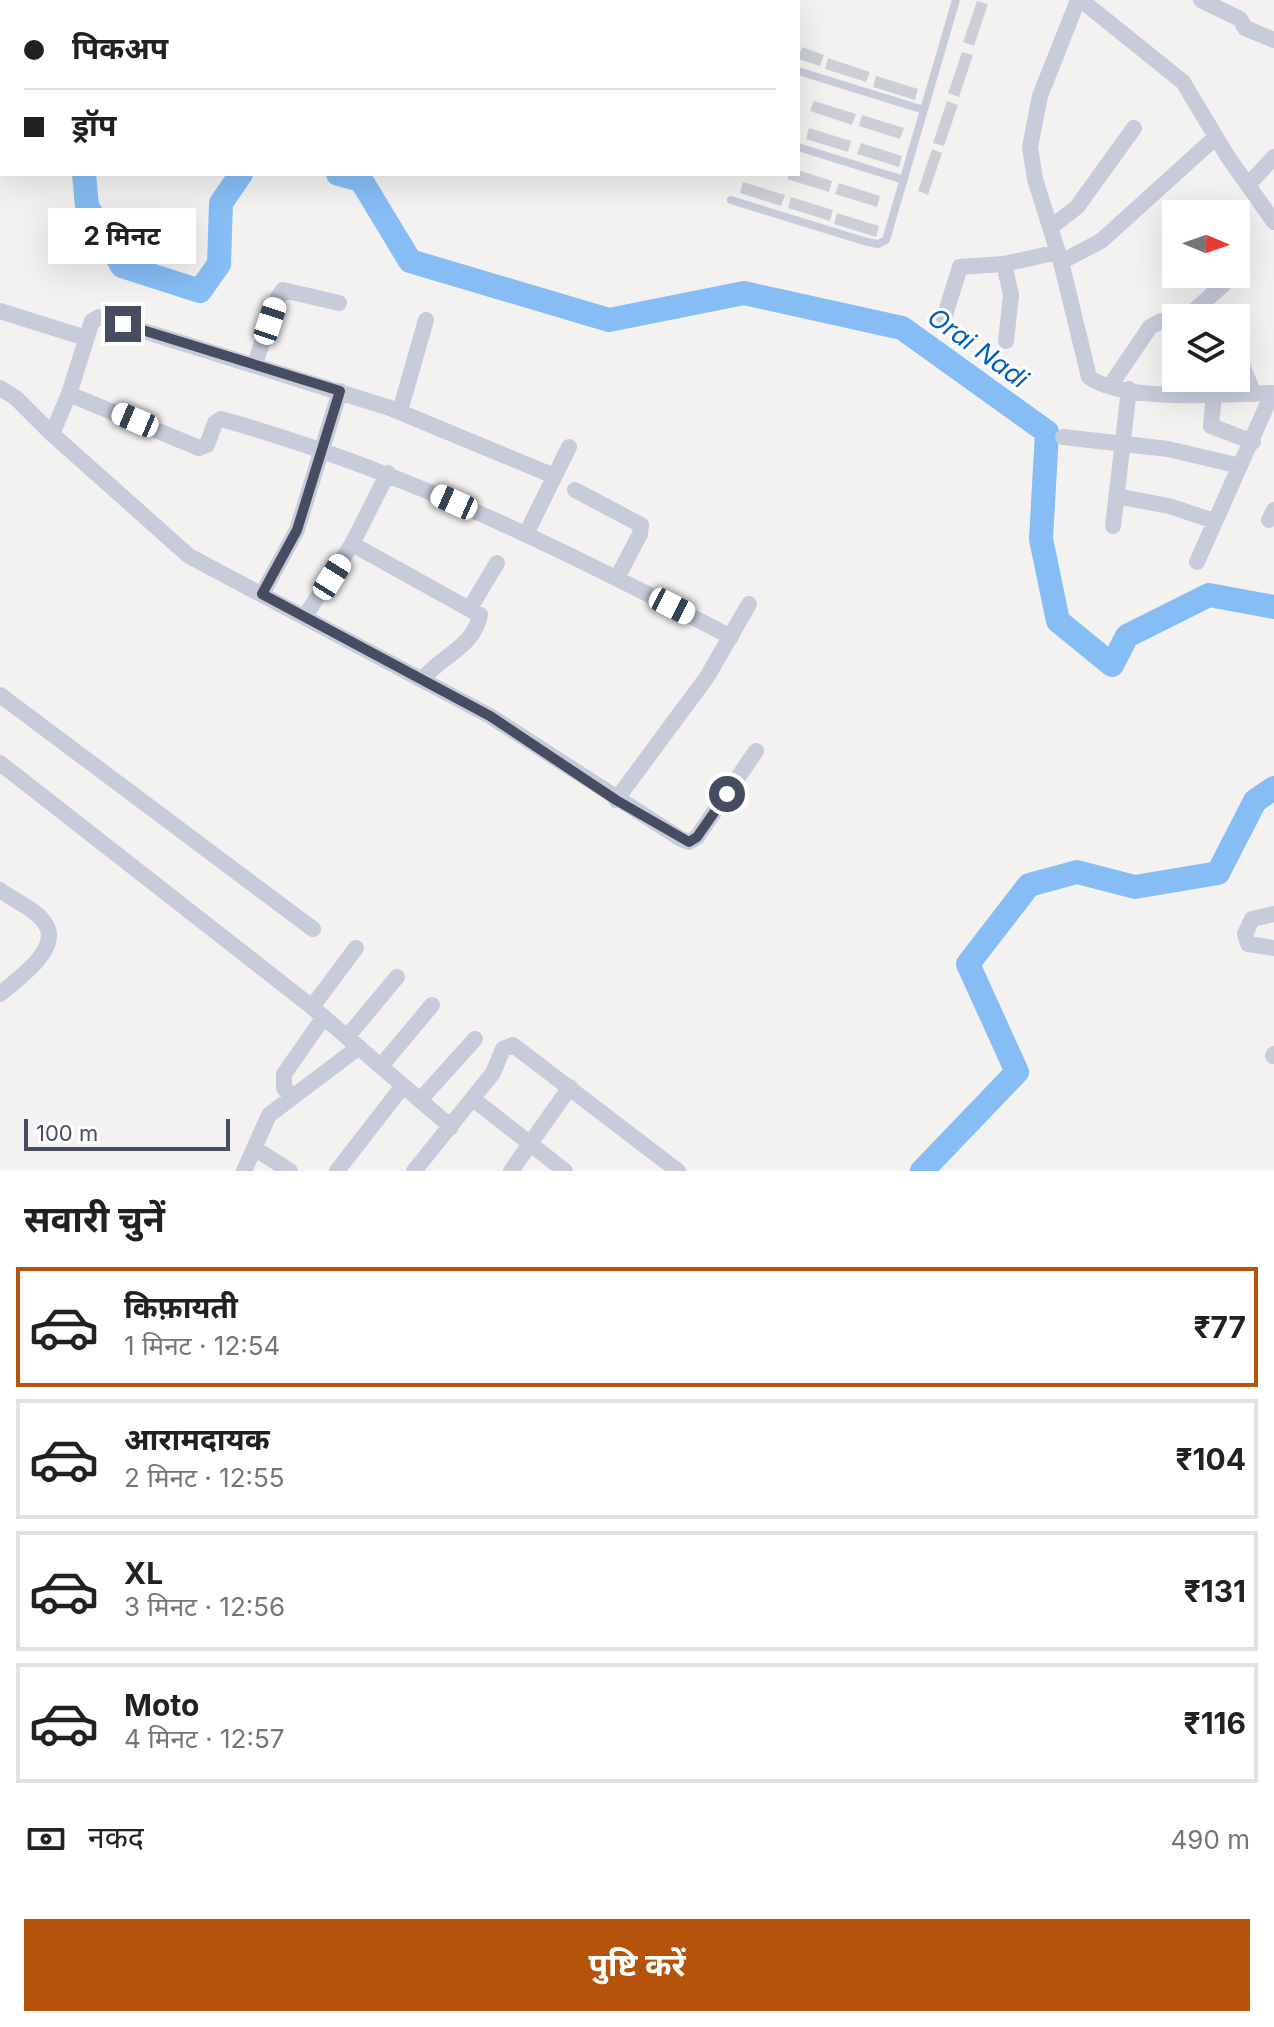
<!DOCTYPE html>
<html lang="hi">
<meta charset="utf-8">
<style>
body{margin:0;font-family:Inter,"Noto Sans Devanagari",sans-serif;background:#f2f2f2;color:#202124;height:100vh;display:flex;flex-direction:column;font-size:30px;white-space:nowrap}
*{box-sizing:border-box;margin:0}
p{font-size:26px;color:#757577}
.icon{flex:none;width:44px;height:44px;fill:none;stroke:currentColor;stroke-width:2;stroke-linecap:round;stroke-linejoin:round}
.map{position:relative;height:1171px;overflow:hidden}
.drawer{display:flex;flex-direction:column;background:#fff;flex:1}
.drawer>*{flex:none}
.banner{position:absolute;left:0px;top:0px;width:800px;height:176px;box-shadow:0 8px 32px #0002;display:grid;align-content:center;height:176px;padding:0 24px;background:#fff}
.needle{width:52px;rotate:92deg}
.controls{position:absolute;left:1162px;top:200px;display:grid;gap:16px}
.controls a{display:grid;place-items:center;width:88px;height:88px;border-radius:0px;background:#fff;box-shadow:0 8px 32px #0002;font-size:40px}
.scale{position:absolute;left:24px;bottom:20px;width:206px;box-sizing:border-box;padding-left:8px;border:4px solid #474d61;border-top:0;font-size:22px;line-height:28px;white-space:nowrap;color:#474d61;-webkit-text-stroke:6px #fff;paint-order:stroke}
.end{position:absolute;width:36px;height:36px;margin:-18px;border:10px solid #474d61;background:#fff;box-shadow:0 0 0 4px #fff}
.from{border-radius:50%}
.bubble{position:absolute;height:56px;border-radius:0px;background:#fff;box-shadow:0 8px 32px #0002;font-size:26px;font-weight:700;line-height:56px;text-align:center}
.car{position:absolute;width:24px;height:48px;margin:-24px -12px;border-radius:10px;box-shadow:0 0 6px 2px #0007;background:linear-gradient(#fff 24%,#345 0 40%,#fff 0 76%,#345 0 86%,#fff 0)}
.banner b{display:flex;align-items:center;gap:28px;height:76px;font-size:30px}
.banner b+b{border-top:2px solid #e0e0e0}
.banner i{width:20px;height:20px;background:#202124}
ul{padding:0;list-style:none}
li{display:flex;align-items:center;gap:24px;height:120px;margin:0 16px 12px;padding:0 8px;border:4px solid #e0e0e0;border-radius:0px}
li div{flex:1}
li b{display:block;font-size:30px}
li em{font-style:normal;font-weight:700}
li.current{border-color:#b45309}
li>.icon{width:72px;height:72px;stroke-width:1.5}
h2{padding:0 24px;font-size:36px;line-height:96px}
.pay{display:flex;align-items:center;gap:20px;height:88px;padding:0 24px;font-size:30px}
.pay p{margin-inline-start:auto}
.cta{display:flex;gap:16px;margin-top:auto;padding:16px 24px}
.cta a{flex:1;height:92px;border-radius:0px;background:#b45309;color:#fff;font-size:32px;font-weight:700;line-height:92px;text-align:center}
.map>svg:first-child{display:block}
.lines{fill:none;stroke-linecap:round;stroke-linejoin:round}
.river{stroke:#86bdf5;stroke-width:24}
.building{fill:#cdcfd7}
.service{stroke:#c7cbda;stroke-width:8}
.minor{stroke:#c7cbda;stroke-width:16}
.route{stroke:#474d61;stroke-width:10}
.labels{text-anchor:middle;stroke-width:6;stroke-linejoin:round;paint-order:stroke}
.water-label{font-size:26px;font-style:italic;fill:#005dbb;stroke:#fff}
</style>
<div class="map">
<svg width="1274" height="1171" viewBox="0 0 1274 1171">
<rect width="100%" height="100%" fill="#f4f2f1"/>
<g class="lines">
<path class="river" d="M43,0L44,2
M84,174L87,206L122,266L200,291L219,264L221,203L241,174
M338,174L361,180L410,261L609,320L744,293L902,328L1047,432L1041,539L1058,621L1112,665L1127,636L1209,595L1274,607
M922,1171L1017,1072L968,964L1029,885L1077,872L1135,887L1218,873L1255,801L1274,788"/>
</g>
<path class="building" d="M977,1L988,4L974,46L963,42Z
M802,47L824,55L820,66L798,59Z
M962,52L973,55L959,97L948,93Z
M828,58L870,72L866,82L825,69Z
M876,76L918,89L915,100L873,87Z
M814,101L856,114L852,125L810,111Z
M947,101L958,105L944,146L933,143Z
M862,115L904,128L900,139L859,126Z
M809,128L851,141L848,152L806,139Z
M861,143L902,156L899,167L857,154Z
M932,149L942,153L928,195L918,191Z
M798,170L832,181L829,192L787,179L789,174H798Z
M743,182L785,195L781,206L740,193Z
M839,183L880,196L877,207L835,194Z
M791,197L833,210L830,221L788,208Z
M837,213L879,226L876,237L834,224Z"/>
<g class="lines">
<path class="service" d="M798,71L924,110
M798,147L904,180
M731,200L867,242L878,244L886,240L956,0"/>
<path class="minor" d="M1078,0L1040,96L1030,147L1035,179L1061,262L1089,377C1123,403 1230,394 1274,393
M1081,0L1183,82L1228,157L1274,222
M1201,0L1240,19L1245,28L1274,40
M1248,185L1274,157
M1050,228L1077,207L1134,128
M1170,228L1176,235
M1061,262L1101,241L1216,137
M1004,264L1011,295L1006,341
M0,311L86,338
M944,318L960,267L1004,264L1058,252
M1186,318L1235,274
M1236,351L1254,394
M255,364L277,299L283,290L339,303
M1110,386L1150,327L1161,321L1176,322
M0,388L16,398L52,434L189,556L490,716L681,839L689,842L697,837L756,751
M69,394L199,448L207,445L215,423L221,419C401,469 567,551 731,637
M1214,395L1211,426L1253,442
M400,411L426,320
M52,434L69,394L92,321L99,317L390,408L554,476
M1063,437L1168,449L1240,466
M575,490L641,525L640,534L617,578
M1116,496L1169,506L1214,521
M1269,520L1274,510
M1113,526L1129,389
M526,534L569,447
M352,544L480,615C474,647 441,656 423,679
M1197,562L1272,394
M262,594L297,530L340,391
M470,608L497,563
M305,616L352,544L388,473
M0,695L313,929
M0,763L312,1007L451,1127
M616,800L707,677L749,604
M0,890C13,900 38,910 46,925C61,950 16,980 0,994
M1274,914L1252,919L1245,934L1248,944L1274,948
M312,1007L356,948
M347,1037L397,977
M1273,1056L1274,1054
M381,1066L432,1005
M291,1095L284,1088V1074L324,1017
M473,1099L565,1171
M420,1100L475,1039
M254,1148L290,1171
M244,1171L269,1115L359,1047
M337,1171L403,1086
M414,1171L493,1073L503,1049L513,1045L678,1171
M511,1171L570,1087"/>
</g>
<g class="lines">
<path class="route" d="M123,324L340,391L297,530L262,594L490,716L616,800L689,842L697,837L727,794"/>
</g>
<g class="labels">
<g class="water-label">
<text transform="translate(978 348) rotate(36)" y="9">Orai Nadi</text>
</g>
</g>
</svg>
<div class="controls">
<a><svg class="needle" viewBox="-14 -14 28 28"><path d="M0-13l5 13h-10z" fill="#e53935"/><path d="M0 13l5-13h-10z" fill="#757577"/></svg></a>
<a><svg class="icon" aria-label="layers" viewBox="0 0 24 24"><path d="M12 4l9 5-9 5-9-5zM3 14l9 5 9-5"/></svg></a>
</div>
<div class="scale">100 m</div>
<i class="end from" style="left:727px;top:794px"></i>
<i class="end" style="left:123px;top:324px"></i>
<div class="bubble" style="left:48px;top:208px;width:148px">2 मिनट</div>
<i class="car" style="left:270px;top:321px;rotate:18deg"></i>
<i class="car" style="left:135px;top:420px;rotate:293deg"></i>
<i class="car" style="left:454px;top:502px;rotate:294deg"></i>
<i class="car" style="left:332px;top:577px;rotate:32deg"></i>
<i class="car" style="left:672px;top:606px;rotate:117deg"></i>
<div class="banner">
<b><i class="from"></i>पिकअप</b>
<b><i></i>ड्रॉप</b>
</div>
</div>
<section class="drawer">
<h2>सवारी चुनें</h2>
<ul>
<li class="current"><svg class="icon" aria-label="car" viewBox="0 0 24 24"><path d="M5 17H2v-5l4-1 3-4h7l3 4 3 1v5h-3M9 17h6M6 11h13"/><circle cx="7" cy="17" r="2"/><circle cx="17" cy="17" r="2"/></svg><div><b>किफ़ायती</b><p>1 मिनट · 12:54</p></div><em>₹77</em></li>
<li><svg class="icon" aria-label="car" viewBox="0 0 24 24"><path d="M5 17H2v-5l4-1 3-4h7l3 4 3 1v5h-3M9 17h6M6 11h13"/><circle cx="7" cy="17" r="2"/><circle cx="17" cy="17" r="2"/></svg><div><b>आरामदायक</b><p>2 मिनट · 12:55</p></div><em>₹104</em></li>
<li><svg class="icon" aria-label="car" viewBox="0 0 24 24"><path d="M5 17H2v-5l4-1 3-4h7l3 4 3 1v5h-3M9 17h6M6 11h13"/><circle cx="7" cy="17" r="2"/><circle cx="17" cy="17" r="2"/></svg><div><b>XL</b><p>3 मिनट · 12:56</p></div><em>₹131</em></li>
<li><svg class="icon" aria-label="car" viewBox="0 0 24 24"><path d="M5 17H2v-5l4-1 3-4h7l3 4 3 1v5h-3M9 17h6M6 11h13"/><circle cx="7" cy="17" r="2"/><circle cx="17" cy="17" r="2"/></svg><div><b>Moto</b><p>4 मिनट · 12:57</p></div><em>₹116</em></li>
</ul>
<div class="pay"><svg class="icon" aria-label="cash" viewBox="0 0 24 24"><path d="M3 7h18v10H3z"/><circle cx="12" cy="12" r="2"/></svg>नकद<p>490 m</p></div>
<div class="cta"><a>पुष्टि करें</a></div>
</section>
